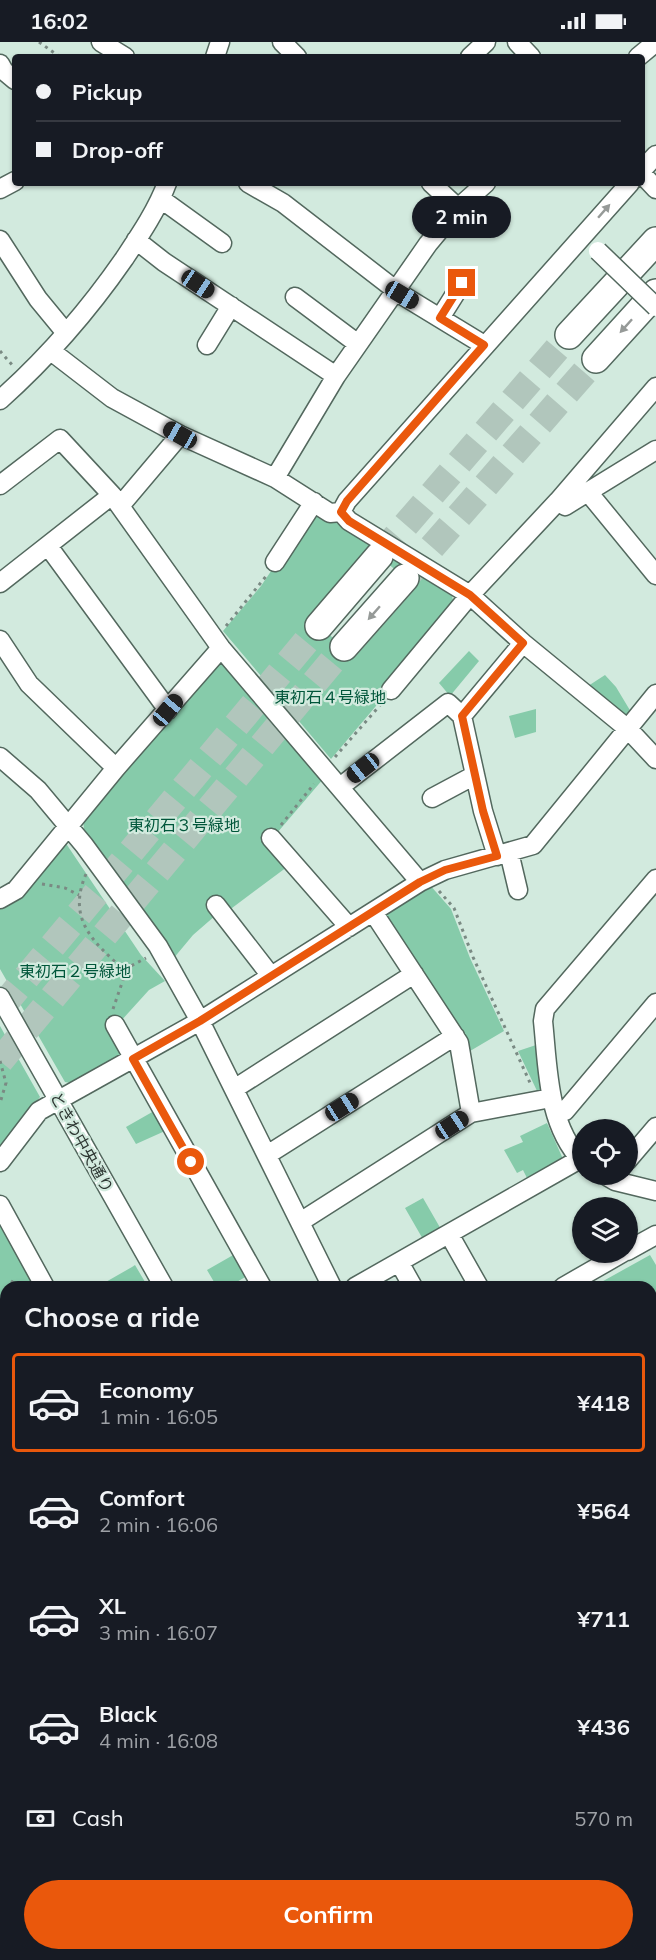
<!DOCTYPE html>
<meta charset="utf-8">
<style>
body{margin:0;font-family:Mulish,"Noto Sans JP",sans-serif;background:#242831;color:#f1f3f6;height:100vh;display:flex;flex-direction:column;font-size:22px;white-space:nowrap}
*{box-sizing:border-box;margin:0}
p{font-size:20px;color:#9ea1a6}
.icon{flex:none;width:33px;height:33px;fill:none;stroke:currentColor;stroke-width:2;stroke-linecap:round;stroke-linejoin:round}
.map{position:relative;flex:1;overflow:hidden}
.panel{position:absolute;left:0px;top:1239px;width:657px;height:680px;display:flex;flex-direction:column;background:#171b24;border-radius:18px 18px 0 0;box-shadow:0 2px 4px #0004}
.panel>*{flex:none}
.banner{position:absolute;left:12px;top:12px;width:633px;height:132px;border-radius:6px;box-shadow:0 2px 4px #0004;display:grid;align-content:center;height:132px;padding:0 24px;background:#171b24}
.fabs{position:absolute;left:572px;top:1077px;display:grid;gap:12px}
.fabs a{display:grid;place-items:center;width:66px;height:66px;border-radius:50%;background:#171b24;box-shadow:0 2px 4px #0004;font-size:30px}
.end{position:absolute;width:27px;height:27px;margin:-14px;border:8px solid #ea580c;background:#fff;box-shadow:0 0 0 3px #fff}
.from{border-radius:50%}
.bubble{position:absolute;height:42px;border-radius:21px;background:#171b24;box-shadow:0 2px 4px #0004;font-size:20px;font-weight:700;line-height:42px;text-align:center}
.car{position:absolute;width:18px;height:36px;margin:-18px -9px;border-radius:8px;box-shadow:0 0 4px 2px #0007;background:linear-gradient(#222 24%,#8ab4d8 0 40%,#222 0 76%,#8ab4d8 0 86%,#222 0)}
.banner b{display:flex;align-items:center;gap:21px;height:57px;font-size:22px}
.banner b+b{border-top:2px solid #363941}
.banner i{width:15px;height:15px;background:#f1f3f6}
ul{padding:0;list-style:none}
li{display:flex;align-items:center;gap:18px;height:99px;margin:0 12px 9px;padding:0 12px;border:3px solid transparent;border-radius:6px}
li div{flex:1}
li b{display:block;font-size:22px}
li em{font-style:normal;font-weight:700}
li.selected{border-color:#ea580c}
li>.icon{width:54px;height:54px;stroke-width:1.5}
h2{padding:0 24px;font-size:27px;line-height:72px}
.pay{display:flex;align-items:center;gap:15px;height:66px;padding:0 24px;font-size:22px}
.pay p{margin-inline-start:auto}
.primary-button{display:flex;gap:12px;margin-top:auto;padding:12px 24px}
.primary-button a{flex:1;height:69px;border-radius:36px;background:#ea580c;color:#fff;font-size:24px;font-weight:700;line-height:69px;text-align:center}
.status{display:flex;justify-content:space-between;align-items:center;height:42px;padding:0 30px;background:#171b24;direction:ltr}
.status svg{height:16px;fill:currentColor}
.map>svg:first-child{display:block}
.green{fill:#86cbaa;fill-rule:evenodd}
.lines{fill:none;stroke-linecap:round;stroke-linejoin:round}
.highway-tunnel{stroke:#b1c6bc;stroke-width:27;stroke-dasharray:27 14;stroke-linecap:butt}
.minor-casing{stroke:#53685e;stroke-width:21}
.highway-casing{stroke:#53685e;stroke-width:30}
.path{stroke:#7a8a83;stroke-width:3;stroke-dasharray:3 4.5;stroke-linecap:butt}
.minor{stroke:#fff;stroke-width:18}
.highway{stroke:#fff;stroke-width:27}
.minor-bridge-casing{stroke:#53685e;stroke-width:21;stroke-linecap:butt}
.minor-bridge{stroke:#fff;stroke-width:18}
.oneway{fill:#969a98}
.route{stroke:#ea580c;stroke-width:8}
.labels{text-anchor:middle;stroke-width:4.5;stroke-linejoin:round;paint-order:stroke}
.park-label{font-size:16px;fill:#00563a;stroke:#d2eade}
.street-label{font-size:16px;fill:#2d3632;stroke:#d2eade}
</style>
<div class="status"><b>16:02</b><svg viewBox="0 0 49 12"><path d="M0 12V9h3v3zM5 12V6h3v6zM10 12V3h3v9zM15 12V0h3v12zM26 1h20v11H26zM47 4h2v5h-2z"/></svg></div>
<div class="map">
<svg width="656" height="1918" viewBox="0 0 656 1918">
<rect width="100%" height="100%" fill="#d2eade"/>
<path class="green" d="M310,471L324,473L452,554L454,562L387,651L331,717L223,589L261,544ZM369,505L416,546L355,615L309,575Z
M469,609L479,619L450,654L439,641Z
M225,620L324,736L277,791L287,825L228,869L216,873L193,893L173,917L165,901L84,787L83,777L213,622Z
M605,633L616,645L631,670L625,677L585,646Z
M536,667V690L515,696L509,674Z
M65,800L141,913L165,939L149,948L120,980L121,1007L118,1018L75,1042L65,1040L0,927V864Z
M429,842L451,867L470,916L504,989L465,1012L383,871Z
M0,984L40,1055L0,1108Z
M539,1002L544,1046L538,1051L518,1009Z
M154,1069L165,1089L136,1102L126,1085Z
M547,1081L563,1117L529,1140L523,1128L517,1131L504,1108L523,1100L520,1094Z
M423,1156L442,1189L424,1199L405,1166Z
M0,1176L38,1245H6V1553L0,1556Z
M235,1212L247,1234L228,1245H217L207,1228Z
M650,1213L656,1223V1305L651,1308V1245H597L596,1243Z
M135,1223L148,1245H97L132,1225Z
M656,1439V1671L651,1673V1442Z"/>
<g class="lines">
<path class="highway-tunnel" d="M379,514L569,293
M405,536L596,317
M0,967L319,584
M0,1019L344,605"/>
<defs>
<path id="minor" d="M101,0L125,15
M282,0L297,15
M517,0L531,15
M215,15L220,0
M470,15L486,0
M638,15L656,0
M0,22L4,29L15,38
M642,128L656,113
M642,132L656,147
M248,141L283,161L402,253L484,303
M431,141L458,166
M0,147L15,139
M161,157L222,201
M0,198L38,257L66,291
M136,198L164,220L336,334
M295,255L358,302
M440,276L462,241
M207,303L231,264
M51,309L112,356L180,393L275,436L330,471L341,470
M0,358C47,316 88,269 124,217C140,193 157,168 167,141
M275,436L336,334L428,202L458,166L486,141
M0,443L60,397L112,453L221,606L420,840
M588,450L656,533
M558,459L565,464L656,408
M120,464L180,393
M341,470L347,459L630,141
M341,470L349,479L470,553L523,601L628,687L656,717
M48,504L168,668
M275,520L314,460
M0,541L112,453
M0,598L29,642L116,726
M391,648L470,553L558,459L656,345
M462,674L523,601
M0,715L38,748L84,803L158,904L200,979L332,1245
M340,745L448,661L462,674L483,769L497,814
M432,756L475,733
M271,796L349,885
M509,810L518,848
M0,857L16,848L116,726L221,606
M216,863L271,934
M373,870L459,1001L471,1071
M0,955L164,1245
M115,983L262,1245
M234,1047L414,932
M556,1072L565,1069L656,961
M267,1113L455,994
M582,1119C547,1082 548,1026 543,979L545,967L656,837
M627,1119L656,1085
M0,1120L39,1069L200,979L420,840L445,828L533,803L656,652
M603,1132L615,1139L656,1149
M0,1163L45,1245
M300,1180L471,1071L551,1056
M449,1192L479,1245
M627,1209L656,1193
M399,1220L413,1245
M355,1245L580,1117
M563,1245L624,1210
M651,1434L656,1431
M0,1608L6,1605
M651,1893L656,1902
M224,1912L227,1918
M307,1912L310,1918
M425,1912L439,1916L450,1912
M541,1912L544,1918
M112,1918L123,1912
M616,1918L625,1912"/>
<path id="highway" d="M569,293L656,199
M596,317L656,251
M319,584L379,514
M344,605L405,536"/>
</defs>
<use href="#minor" class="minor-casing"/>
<use href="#highway" class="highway-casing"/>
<path class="path" d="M39,0L60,15
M0,309L13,324
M226,584L267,533
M335,715L382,661
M281,783L314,742
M86,832C67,876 92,899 122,926L129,925L146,916
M42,842L65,846L79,853
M439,849L454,866L473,915L531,1043
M113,967L123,938L122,926
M0,1019L6,1041L0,1061
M11,1239L20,1245
M651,1770L656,1766"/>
<use href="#minor" class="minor"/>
<use href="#highway" class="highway"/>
<defs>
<path id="minor-bridge" d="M598,209L656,265"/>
</defs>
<use href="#minor-bridge" class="minor-bridge-casing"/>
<use href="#minor-bridge" class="minor-bridge"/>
</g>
<defs><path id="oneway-solid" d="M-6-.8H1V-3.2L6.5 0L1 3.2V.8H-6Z" transform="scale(1.5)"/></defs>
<g class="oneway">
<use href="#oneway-solid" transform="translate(604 169) rotate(-49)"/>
<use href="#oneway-solid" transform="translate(626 284) rotate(132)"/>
<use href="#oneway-solid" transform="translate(374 571) rotate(131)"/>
</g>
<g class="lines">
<path class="route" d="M191,1120L133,1017L200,979L420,840L445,828L497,814L483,769L462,674L523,601L470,553L349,479L341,470L347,459L484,303L440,276L462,241"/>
</g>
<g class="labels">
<g class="park-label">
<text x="330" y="661">東初石４号緑地</text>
<text x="184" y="789">東初石３号緑地</text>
<text x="75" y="935">東初石２号緑地</text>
</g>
<g class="street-label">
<text transform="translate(82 1100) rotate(61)" y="6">ときわ中央通り</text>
</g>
</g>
</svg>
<div class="fabs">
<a><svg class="icon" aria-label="locate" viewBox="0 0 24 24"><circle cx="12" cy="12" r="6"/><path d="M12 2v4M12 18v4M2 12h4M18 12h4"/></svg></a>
<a><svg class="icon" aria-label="layers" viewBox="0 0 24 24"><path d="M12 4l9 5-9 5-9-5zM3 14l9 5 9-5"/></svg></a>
</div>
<i class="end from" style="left:191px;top:1120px"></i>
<i class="end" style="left:462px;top:241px"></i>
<div class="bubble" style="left:412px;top:154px;width:99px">2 min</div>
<i class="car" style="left:198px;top:242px;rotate:124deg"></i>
<i class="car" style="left:402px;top:253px;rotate:121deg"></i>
<i class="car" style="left:180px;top:393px;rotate:299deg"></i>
<i class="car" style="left:168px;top:668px;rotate:40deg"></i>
<i class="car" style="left:363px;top:726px;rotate:232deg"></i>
<i class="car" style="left:342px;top:1065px;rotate:58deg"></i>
<i class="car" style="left:452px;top:1083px;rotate:57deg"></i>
<div class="banner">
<b><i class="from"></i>Pickup</b>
<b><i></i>Drop-off</b>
</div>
<section class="panel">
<h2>Choose a ride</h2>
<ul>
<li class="selected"><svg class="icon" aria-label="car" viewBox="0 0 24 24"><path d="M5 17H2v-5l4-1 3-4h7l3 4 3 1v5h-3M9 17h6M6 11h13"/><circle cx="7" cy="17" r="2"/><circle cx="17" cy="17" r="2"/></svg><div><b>Economy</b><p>1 min · 16:05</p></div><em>¥418</em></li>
<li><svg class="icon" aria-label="car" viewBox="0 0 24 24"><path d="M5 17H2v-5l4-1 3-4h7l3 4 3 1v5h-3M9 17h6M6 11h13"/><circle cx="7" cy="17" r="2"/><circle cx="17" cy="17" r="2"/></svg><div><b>Comfort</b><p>2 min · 16:06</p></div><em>¥564</em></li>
<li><svg class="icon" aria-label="car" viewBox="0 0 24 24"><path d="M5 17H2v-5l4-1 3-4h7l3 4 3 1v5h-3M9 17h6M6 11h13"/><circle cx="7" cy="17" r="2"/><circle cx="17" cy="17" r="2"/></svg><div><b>XL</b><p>3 min · 16:07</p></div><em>¥711</em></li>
<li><svg class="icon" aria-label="car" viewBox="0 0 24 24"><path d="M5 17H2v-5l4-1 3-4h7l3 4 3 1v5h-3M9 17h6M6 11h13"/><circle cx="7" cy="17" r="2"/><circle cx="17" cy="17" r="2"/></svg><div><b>Black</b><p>4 min · 16:08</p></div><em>¥436</em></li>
</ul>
<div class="pay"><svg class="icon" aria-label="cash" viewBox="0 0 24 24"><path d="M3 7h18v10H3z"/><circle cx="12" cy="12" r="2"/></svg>Cash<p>570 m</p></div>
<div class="primary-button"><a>Confirm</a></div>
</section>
</div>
